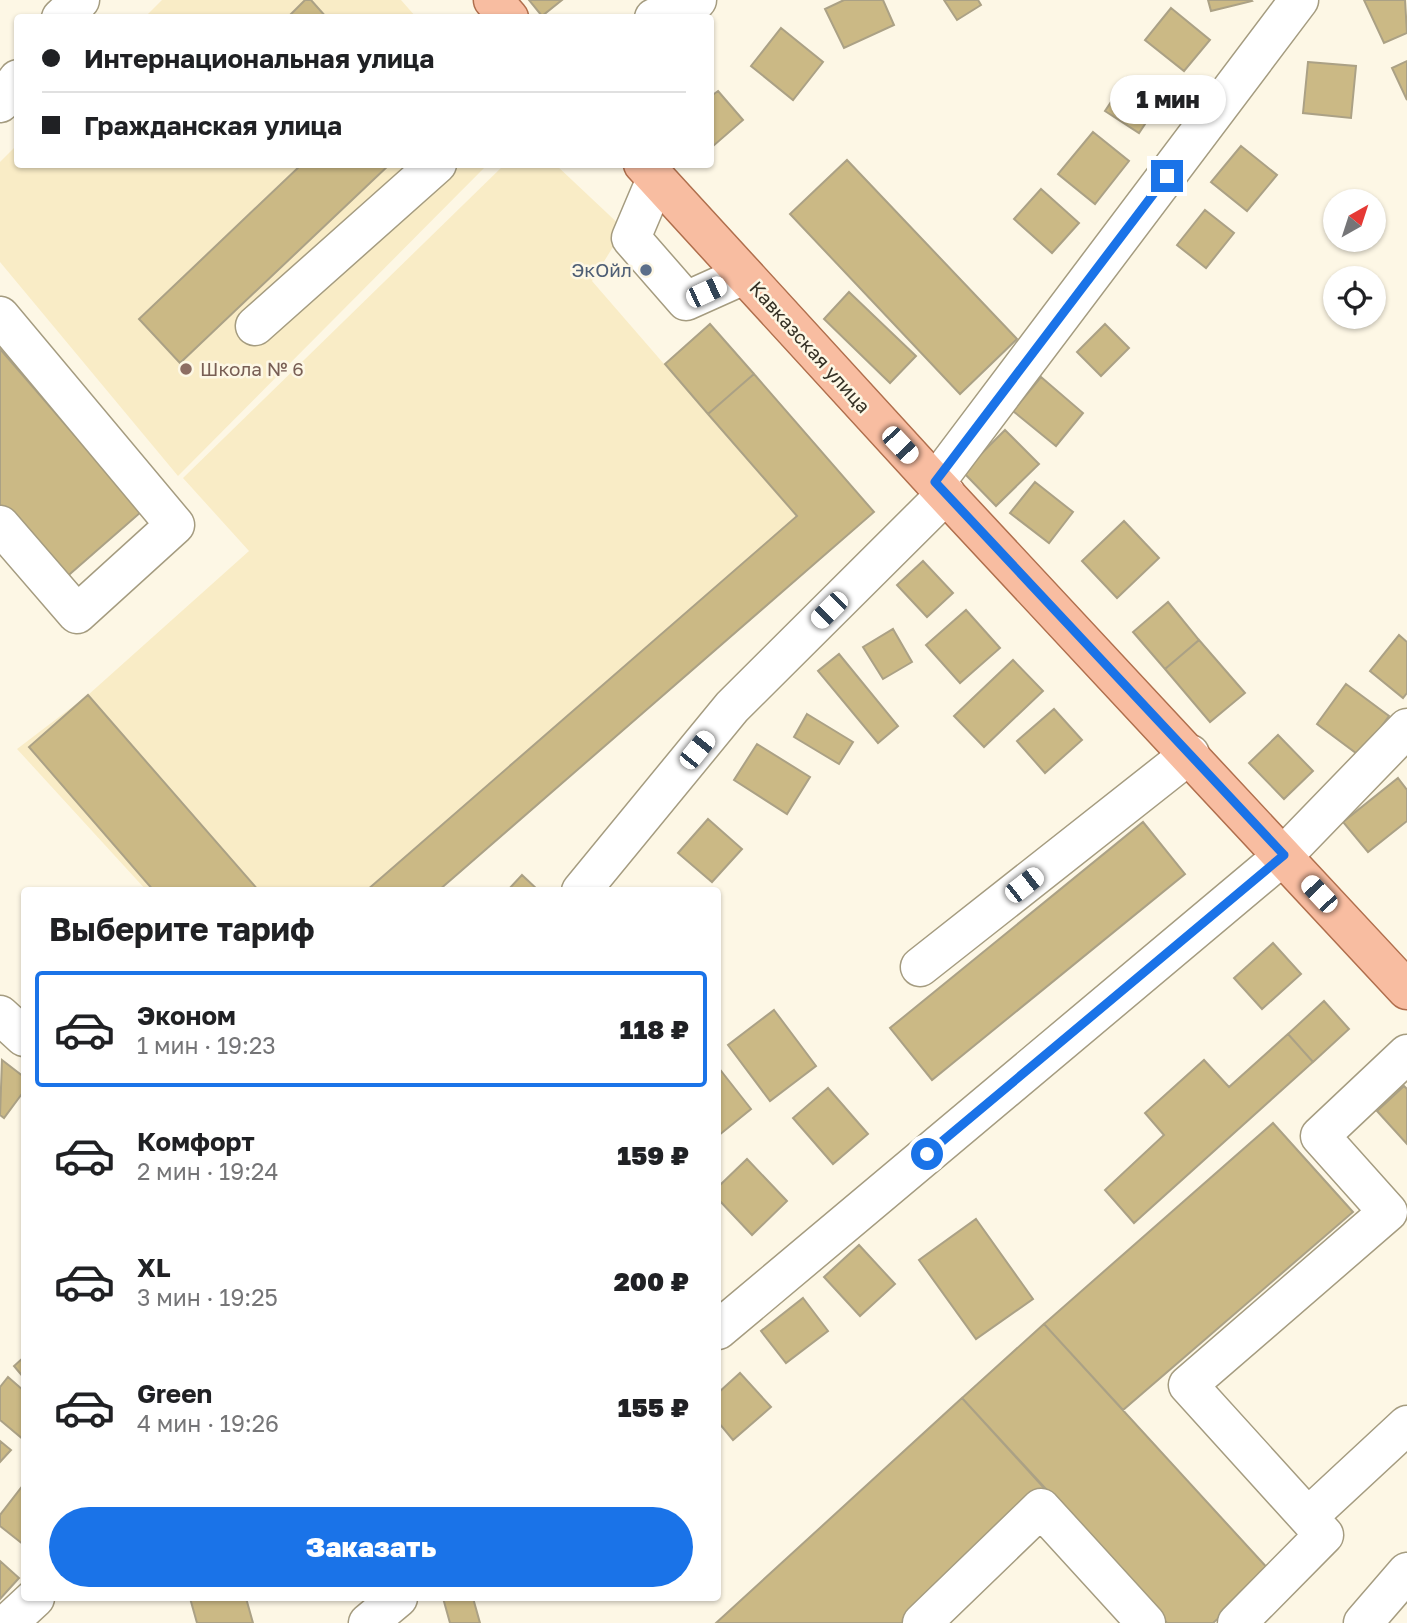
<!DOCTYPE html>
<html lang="ru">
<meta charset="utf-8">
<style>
body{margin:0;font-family:"Golos Text",sans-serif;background:#f6f6f6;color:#202124;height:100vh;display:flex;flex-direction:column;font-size:26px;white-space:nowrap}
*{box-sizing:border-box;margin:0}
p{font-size:23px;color:#757577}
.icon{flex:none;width:38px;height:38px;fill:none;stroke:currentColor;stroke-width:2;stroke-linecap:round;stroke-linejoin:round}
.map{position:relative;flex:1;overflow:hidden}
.sheet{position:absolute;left:21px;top:887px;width:700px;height:714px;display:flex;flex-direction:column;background:#fff;border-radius:7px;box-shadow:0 2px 5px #0004}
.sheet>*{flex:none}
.guide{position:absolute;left:14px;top:14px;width:700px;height:154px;border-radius:7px;box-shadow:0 2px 5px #0004;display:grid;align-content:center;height:154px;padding:0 28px;background:#fff}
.needle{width:46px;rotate:39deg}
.fabs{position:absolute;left:1323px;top:189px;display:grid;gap:14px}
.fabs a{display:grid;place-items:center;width:63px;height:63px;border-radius:50%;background:#fff;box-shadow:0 2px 5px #0004;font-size:35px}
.end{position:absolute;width:32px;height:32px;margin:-16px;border:9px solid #1a73e8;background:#fff;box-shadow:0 0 0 4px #fff}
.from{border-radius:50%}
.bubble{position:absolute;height:49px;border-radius:24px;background:#fff;box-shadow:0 2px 5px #0004;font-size:23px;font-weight:800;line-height:49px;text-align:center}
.car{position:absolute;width:21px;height:42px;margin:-21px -10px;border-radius:9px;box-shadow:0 0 5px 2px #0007;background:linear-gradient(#fff 24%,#345 0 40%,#fff 0 76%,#345 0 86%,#fff 0)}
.guide b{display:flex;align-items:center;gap:24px;height:66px;font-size:26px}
.guide b+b{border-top:2px solid #e0e0e0}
.guide i{width:18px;height:18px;background:#202124}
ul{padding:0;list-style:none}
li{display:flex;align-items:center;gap:21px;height:116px;margin:0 14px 10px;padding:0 14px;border:4px solid transparent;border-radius:7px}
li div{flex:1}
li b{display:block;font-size:26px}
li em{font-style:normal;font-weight:800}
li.on{border-color:#1a73e8}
li>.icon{width:63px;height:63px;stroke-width:1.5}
h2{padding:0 28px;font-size:32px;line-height:84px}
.button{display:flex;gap:14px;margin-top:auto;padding:14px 28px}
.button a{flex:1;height:80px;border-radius:42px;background:#1a73e8;color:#fff;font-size:28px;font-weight:800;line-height:80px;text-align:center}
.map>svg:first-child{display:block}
.built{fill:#f9ecc6}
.building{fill:#cbb985;stroke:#aba185;stroke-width:2}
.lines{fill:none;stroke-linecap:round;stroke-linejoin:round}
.minor-casing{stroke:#a59c80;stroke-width:41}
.major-casing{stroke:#b06f4d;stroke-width:41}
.minor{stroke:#fff;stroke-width:38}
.major{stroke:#f8bda1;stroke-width:38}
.route{stroke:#1a73e8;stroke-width:9}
.service-dot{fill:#5c6f8a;stroke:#fdf7e5;stroke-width:2.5}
.education-dot{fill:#8d6e63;stroke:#fdf7e5;stroke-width:2.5}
.labels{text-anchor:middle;stroke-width:5;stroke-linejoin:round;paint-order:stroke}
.service-label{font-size:19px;fill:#4e5e75;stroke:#fdf7e5;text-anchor:end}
.street-label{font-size:19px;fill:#353125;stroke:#fdf7e5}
.education-label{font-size:19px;fill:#785e54;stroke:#fdf7e5;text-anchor:start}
</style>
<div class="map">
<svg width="1407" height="1623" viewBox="0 0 1407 1623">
<rect width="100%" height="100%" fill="#fdf7e5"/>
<path class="built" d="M162,0H401L416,17L144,18Z
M17,145L18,164L487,165L178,476L0,262V162Z
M504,165H556L624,229L592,281L664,364L710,324L874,512L438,891H147L17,749L88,695L249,551L183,478Z"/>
<path class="building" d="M305,0H311L327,18H287Z
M529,0H562L542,16Z
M844,0H883L894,25L844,48L825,9Z
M944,0H978L981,5L957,20Z
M1208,0H1251L1252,1L1211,11Z
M1364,0H1405L1407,33L1384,43Z
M1171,8L1210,40L1184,71L1145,40Z
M781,28L823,62L793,100L751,66Z
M1407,61V100L1392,68Z
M1308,62L1356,66L1351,118L1303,113Z
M1127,78L1161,100L1139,133L1105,111Z
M718,91L743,120L712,147L710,97Z
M1093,132L1129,161L1095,204L1058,174Z
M1241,146L1277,175L1247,211L1211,182Z
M847,160L1017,339L960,394L790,214Z
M302,164H390L180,363L139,319Z
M1041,189L1079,223L1052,253L1014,219Z
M1205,210L1234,233L1206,268L1177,245Z
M849,292L916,356L890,383L824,319Z
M710,324L754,374L708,414L665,364Z
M1105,324L1129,348L1101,376L1077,352Z
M0,349L141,512L63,580L0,508Z
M754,374L874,512L438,891H366L797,516L708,414Z
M1041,377L1083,413L1056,446L1013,411Z
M1005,430L1039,464L996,506L963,472Z
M1035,482L1073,512L1049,543L1010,513Z
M1124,521L1159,558L1117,598L1082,561Z
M923,561L953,593L927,617L897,585Z
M1168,602L1199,640L1165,669L1133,632Z
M966,610L1000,648L960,683L926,645Z
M893,629L912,662L883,679L863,647Z
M1399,635L1407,642V693L1403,698L1370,671Z
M1199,640L1245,693L1210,722L1165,669Z
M839,654L898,726L878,743L818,671Z
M1013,660L1043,691L984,747L954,716Z
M1346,684L1389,716L1360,756L1317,724Z
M88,695L259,891H154L29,747Z
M1054,709L1082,740L1045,773L1017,741Z
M807,714L853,742L839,764L794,737Z
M1278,735L1313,771L1284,799L1249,763Z
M757,744L810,777L787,814L734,780Z
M1398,778L1407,790V821L1368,852L1343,822Z
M708,819L742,849L712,882L678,853Z
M1143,822L1185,874L932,1080L890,1028Z
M522,875L539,891H507Z
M1273,943L1301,974L1262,1009L1234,978Z
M1324,1001L1349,1029L1313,1062L1288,1034Z
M774,1010L816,1066L770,1101L728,1045Z
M1288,1034L1313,1062L1134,1223L1105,1190L1164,1135L1145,1113L1204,1060L1229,1087Z
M2,1060L24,1077V1091L4,1118L0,1115Z
M718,1067L751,1109L718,1136Z
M1404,1086L1407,1089V1144L1377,1111Z
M828,1088L868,1134L833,1164L793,1118Z
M1273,1123L1353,1212L1123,1410L1044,1324Z
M747,1159L787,1201L752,1235L718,1199V1187Z
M976,1219L1033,1299L976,1339L919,1260Z
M859,1245L895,1284L860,1316L824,1277Z
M803,1298L828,1331L786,1363L761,1331Z
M1044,1324L1271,1572L1213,1623H1167L962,1398Z
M24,1357V1378L14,1366Z
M740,1373L771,1407L733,1440L718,1422V1393Z
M8,1377L24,1391V1440L0,1420V1387Z
M962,1398L1046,1489L909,1623H716Z
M0,1441L11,1450L0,1462Z
M24,1484V1545L0,1526V1515Z
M0,1561L19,1578L0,1599Z
M190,1598H246L253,1623H197Z
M443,1598H473L480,1623H450Z"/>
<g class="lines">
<defs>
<path id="minor" d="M61,18L80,0
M654,18L697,0
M0,103L18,79
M656,179L631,238L686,301L744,275
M0,316L175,525L77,614L0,525
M255,326L437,164
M935,483L1299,0
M581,891L732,707L946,494
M920,967L1190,754
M0,1015L24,1037
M718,1330L1284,855L1407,728
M1309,1516L1407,1425
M8,1623L35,1598
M368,1623L398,1598
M922,1623L1041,1508L1146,1623
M1237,1623L1324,1535L1188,1385L1388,1212L1320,1136L1407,1054
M1363,1623L1407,1572"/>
<path id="major" d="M493,0L509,18
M643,164L935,483L1407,990"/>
</defs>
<use href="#minor" class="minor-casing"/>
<use href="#major" class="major-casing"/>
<use href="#minor" class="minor"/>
<use href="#major" class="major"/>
</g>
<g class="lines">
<path class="route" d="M927,1154L1284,855L935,482L1167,176"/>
</g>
<circle class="service-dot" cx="646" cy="270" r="7"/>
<circle class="education-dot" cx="186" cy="369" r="7"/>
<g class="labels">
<g class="service-label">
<text x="632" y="277">ЭкОйл</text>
</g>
<g class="street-label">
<text transform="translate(810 347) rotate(48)" y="7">Кавказская улица</text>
</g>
<g class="education-label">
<text x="200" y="376">Школа № 6</text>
</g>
</g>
</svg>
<div class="fabs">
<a><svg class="needle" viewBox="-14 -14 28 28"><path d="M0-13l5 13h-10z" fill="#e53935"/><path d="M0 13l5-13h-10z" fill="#757577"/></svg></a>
<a><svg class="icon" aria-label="locate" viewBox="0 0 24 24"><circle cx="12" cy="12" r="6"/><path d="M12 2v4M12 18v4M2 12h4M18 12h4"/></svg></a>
</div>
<i class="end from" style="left:927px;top:1154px"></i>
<i class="end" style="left:1167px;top:176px"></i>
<div class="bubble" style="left:1110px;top:75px;width:116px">1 мин</div>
<i class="car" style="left:706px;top:292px;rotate:65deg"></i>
<i class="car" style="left:900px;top:445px;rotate:137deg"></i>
<i class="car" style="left:829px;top:610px;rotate:225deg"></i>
<i class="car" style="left:697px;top:750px;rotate:39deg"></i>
<i class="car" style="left:1024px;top:885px;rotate:52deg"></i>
<i class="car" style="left:1319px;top:894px;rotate:317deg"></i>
<div class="guide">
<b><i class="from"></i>Интернациональная улица</b>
<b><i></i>Гражданская улица</b>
</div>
<section class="sheet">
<h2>Выберите тариф</h2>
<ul>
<li class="on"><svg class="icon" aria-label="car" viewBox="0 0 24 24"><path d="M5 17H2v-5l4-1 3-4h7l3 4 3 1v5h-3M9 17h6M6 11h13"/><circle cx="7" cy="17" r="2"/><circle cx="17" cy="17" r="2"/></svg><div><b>Эконом</b><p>1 мин · 19:23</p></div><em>118 ₽</em></li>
<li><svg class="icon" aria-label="car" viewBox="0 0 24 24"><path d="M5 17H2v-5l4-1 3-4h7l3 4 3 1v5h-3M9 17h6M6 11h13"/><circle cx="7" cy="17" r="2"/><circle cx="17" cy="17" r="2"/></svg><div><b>Комфорт</b><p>2 мин · 19:24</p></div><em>159 ₽</em></li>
<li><svg class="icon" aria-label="car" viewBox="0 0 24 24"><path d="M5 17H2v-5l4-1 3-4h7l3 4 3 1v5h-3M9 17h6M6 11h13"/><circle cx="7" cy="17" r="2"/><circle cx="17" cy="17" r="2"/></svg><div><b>XL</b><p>3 мин · 19:25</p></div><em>200 ₽</em></li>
<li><svg class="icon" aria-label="car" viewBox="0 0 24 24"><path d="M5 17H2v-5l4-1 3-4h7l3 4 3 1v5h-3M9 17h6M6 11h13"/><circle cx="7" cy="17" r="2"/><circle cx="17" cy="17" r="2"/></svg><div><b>Green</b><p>4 мин · 19:26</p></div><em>155 ₽</em></li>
</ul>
<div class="button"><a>Заказать</a></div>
</section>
</div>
